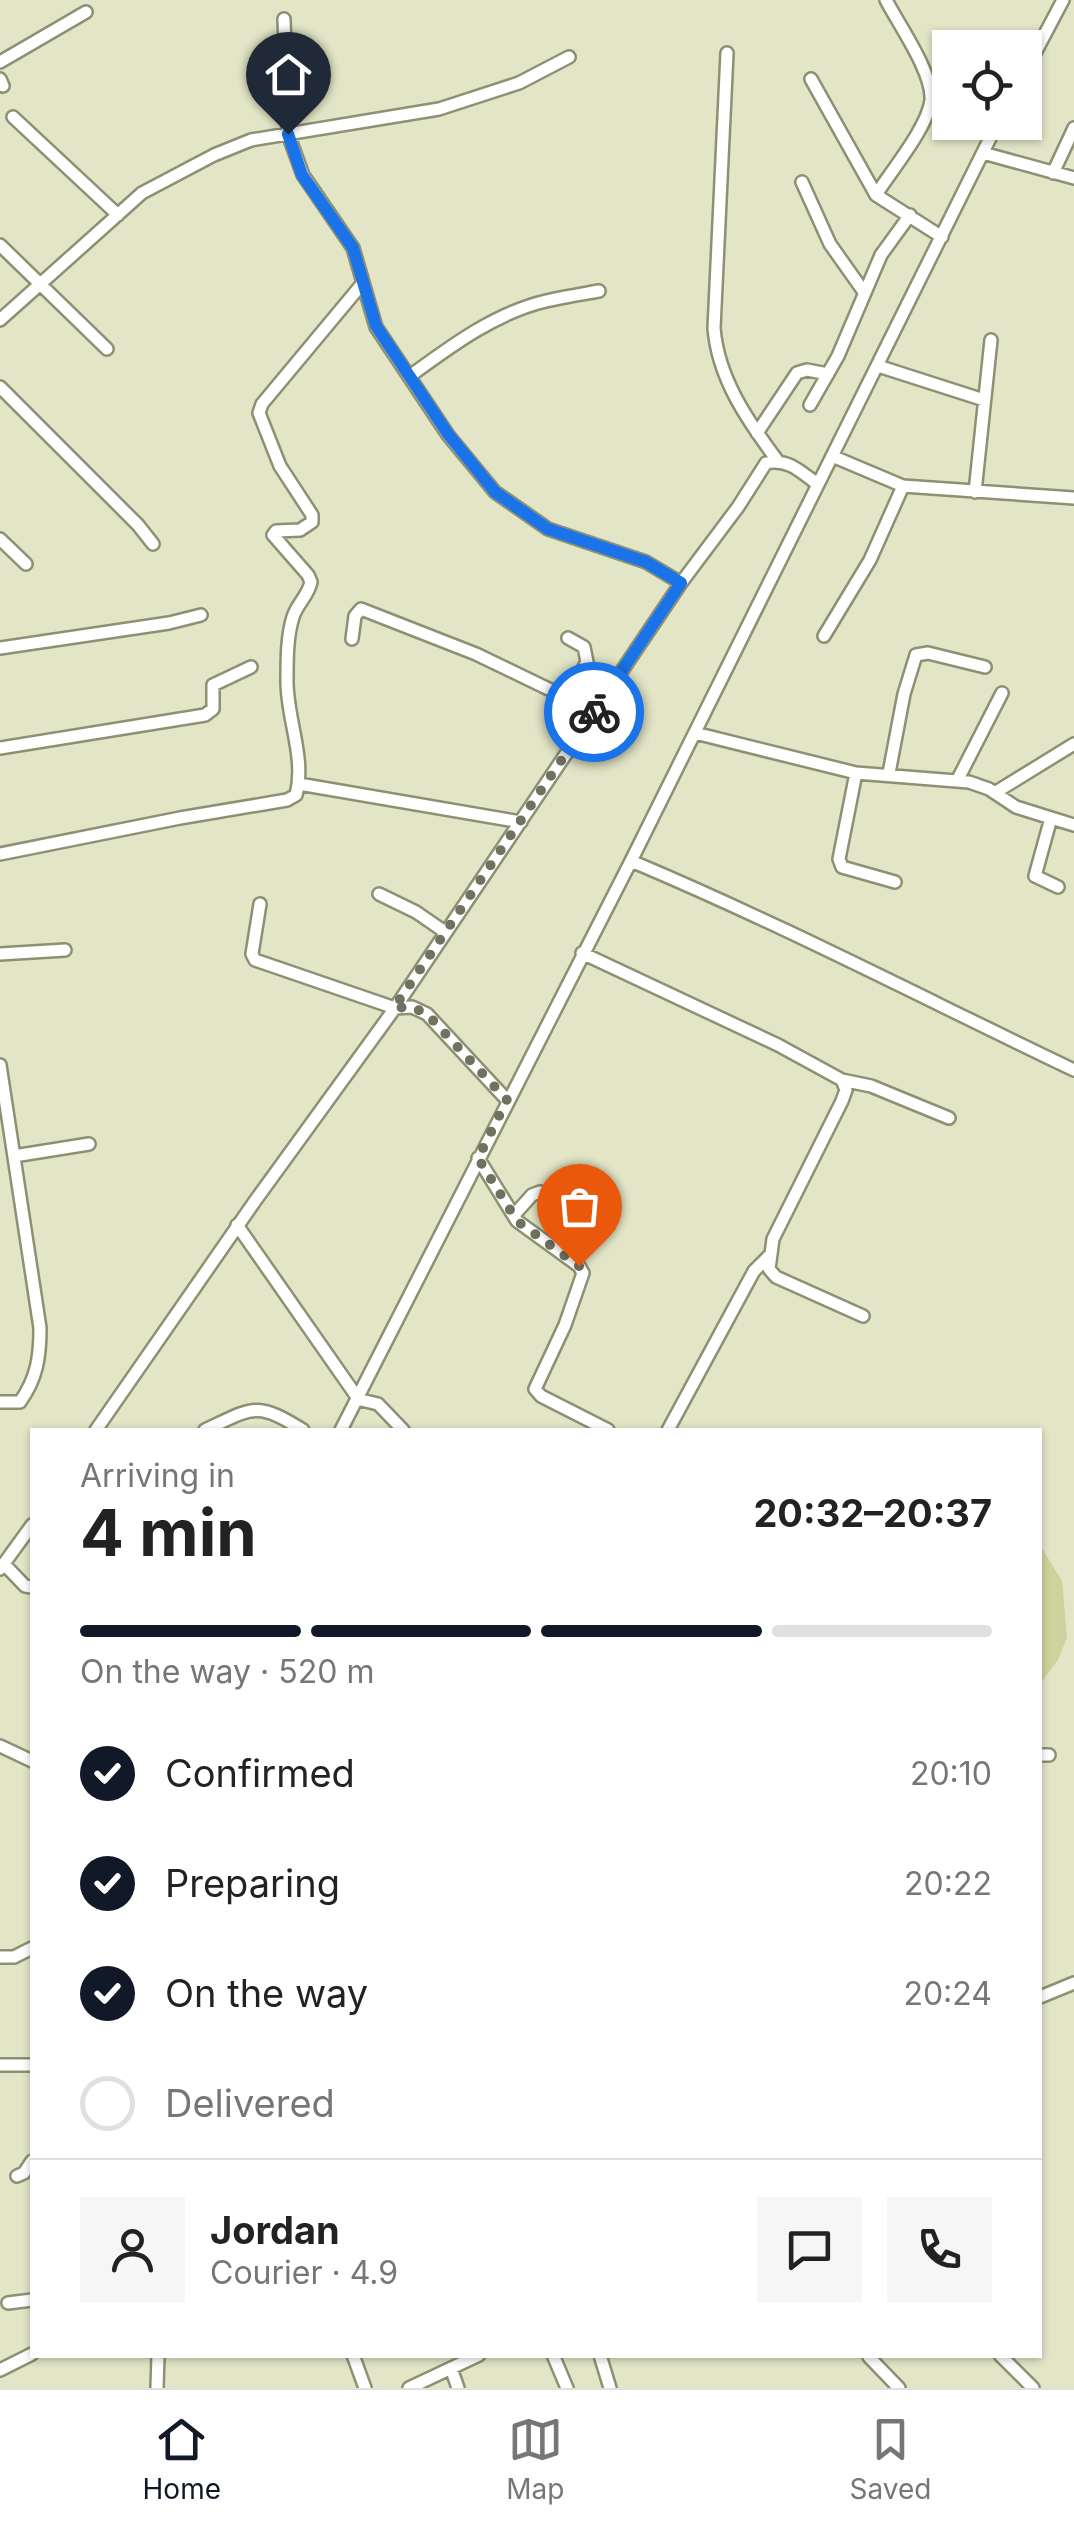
<!DOCTYPE html>
<meta charset="utf-8">
<style>
body{margin:0;font-family:Inter,sans-serif;background:#f6f6f6;color:#222;height:100vh;display:flex;flex-direction:column;font-size:38px;white-space:nowrap}
*{box-sizing:border-box;margin:0}
p{font-size:32px;color:#767676}
.icon{flex:none;width:55px;height:55px;fill:none;stroke:currentColor;stroke-width:2;stroke-linecap:round;stroke-linejoin:round}
.map{position:relative;flex:1;overflow:hidden}
.sheet{position:absolute;left:30px;top:1428px;width:1012px;height:930px;display:flex;flex-direction:column;background:#fff;border-radius:0px;box-shadow:0 2px 8px #0004}
.sheet>*{flex:none}
.controls{position:absolute;left:932px;top:30px;display:grid;gap:20px}
.controls a{display:grid;place-items:center;width:110px;height:110px;border-radius:0px;background:#fff;box-shadow:0 2px 8px #0004;font-size:50px}
.pin{position:absolute;display:grid;place-items:center;width:85px;height:85px;color:#fff;margin:-102px -42px;border-radius:50% 50% 50% 0;rotate:-45deg;box-shadow:0 0 10px #0007}
.pin .icon{rotate:45deg}
.courier{position:absolute;display:grid;place-items:center;width:100px;height:100px;margin:-50px;border:8px solid #1a73e8;border-radius:50%;background:#fff;color:#222;box-shadow:0 2px 12px #0007}
.head em{font-style:normal;font-weight:700}
.head div{display:flex;flex-direction:column-reverse}
.head{display:flex;align-items:center;justify-content:space-between;height:170px;padding:0 50px}
h1{font-size:65px;font-weight:700;line-height:75px}
.bar{display:grid;grid-template-columns:repeat(4,1fr);gap:15px 10px;align-content:center;height:120px;padding:0 50px}
.bar i{height:12px;border-radius:8px;background:#e0e0e0}
.bar .selected{background:#111827}
.bar p{grid-column:span 4}
.line{display:flex;align-items:center;gap:25px;padding:0 50px;border-top:2px solid #e0e0e0}
.line div{flex:1}
.round{display:grid;place-items:center;flex:none;width:105px;height:105px;border-radius:0px;background:#f6f6f6}
ol{padding:0 50px;list-style:none}
li{display:flex;align-items:center;gap:30px;height:110px}
li p{margin-inline-start:auto}
li .icon{padding:10px;border-radius:50%;background:#111827;color:#fff;stroke-width:4}
li:last-child{color:#767676}
li i{width:55px;height:55px;border:5px solid #e0e0e0;border-radius:50%}
.tabs{display:flex;justify-content:space-around;align-items:center;height:140px;border-top:2px solid #e0e0e0;background:#fff;font-size:28px;color:#767676}
.tabs a{display:grid;justify-items:center;gap:5px}
.tabs .selected{color:#111827}
.map>svg:first-child{display:block}
.green{fill:#ced29c}
.lines{fill:none;stroke-linecap:round;stroke-linejoin:round}
.minor-casing{stroke:#8e9073;stroke-width:16}
.minor{stroke:#fff;stroke-width:11}
.done{stroke:#70715f;stroke-width:10;stroke-dasharray:0 18}
.route{stroke:#1a73e8;stroke-width:12}
</style>
<div class="map">
<svg width="1074" height="2388" viewBox="0 0 1074 2388">
<rect width="100%" height="100%" fill="#e2e5c6"/>
<path class="green" d="M1040,1545L1062,1581L1067,1637L1058,1660L1040,1684Z"/>
<g class="lines">
<defs>
<path id="minor" d="M284,19L288,134L303,175L353,248L376,327L448,435L495,492L548,529L646,562L681,583
M727,53L714,328C718,378 747,420 777,460
M0,62L86,12
M1025,72L1063,0
M0,79L3,86
M811,79L876,195L942,237
M13,117L118,215
M983,153L1074,178
M1053,173L1074,128
M802,182L830,244L864,292
M876,195C891,171 928,127 931,100C933,73 899,25 886,0
M0,245L107,349
M0,320L142,193L214,155L251,140L439,109L519,83L569,57
M878,366L984,400
M410,376C451,346 495,313 546,301C563,297 582,294 599,291
M0,387L138,525L153,544
M810,405L838,356L881,255L910,215
M757,433L797,373L807,370L828,374
M832,456L903,486L1074,498
M975,492L991,340
M0,539L26,564
M824,636L870,560L903,486
M352,639L355,616L361,609L476,654L594,711
M0,648L169,623L201,615
M567,697L587,662L584,647L568,638
M695,733L856,773L969,782L989,789L1016,807L1051,818L1035,876L1058,887
M0,748L205,715L213,709V685L251,667
M856,773L839,859L842,867L895,882
M889,773L904,694L916,655L928,653L985,667
M957,781L1002,693
M299,784L521,822
M996,792L1074,744
M1051,818L1074,825
M0,854L180,818L287,800L296,795C306,757 286,717 287,679C287,659 287,636 293,617C297,604 308,596 311,582L308,575L273,535L276,531L300,530L312,522V515L280,466L259,413L262,404L362,284
M631,861C781,924 927,1000 1074,1070
M379,894L416,912L445,932
M260,904L252,954L255,960L395,1008L412,1007L427,1014L507,1100
M582,953L778,1045L842,1080L846,1090L842,1101L773,1239L769,1269L776,1277L863,1316
M0,954L65,950
M0,1065L40,1328C40,1357 37,1378 20,1402H0
M842,1080L871,1086L949,1118
M14,1156L89,1144
M478,1158L517,1221L579,1266L583,1273L565,1325L535,1389L541,1396L608,1430
M514,1215L532,1195L540,1192L596,1230
M237,1225L357,1397
M357,1399L378,1404L403,1430
M96,1430L255,1201L395,1008L681,583L738,507L766,463C787,458 800,471 816,483
M205,1430C254,1407 256,1401 303,1430
M341,1430L631,861L998,122
M668,1430L754,1271L769,1256
M4,1564L25,1586L32,1587
M0,1569L32,1525
M0,1746L32,1761
M1040,1755H1049
M0,1957H14L32,1948
M1040,1997L1074,1983
M0,2065H32
M17,2176L24,2173L32,2161
M8,2303L32,2300
M353,2355L365,2388
M553,2355L567,2388
M600,2355L610,2388
M1000,2355L1033,2388
M869,2357L899,2388
M451,2368L458,2388
M0,2370L32,2354
M157,2388L158,2355
M409,2388L479,2355"/>
</defs>
<use href="#minor" class="minor-casing"/>
<use href="#minor" class="minor"/>
</g>
<g class="lines">
<path class="done" d="M579,1266L517,1221L478,1158L507,1100L427,1014L412,1007L394,1008L594,712"/>
<path class="route" d="M288,134L302,175L353,248L376,326L448,434L495,492L548,529L646,562L681,583L594,712"/>
</g>
</svg>
<div class="controls">
<a><svg class="icon" aria-label="locate" viewBox="0 0 24 24"><circle cx="12" cy="12" r="6"/><path d="M12 2v4M12 18v4M2 12h4M18 12h4"/></svg></a>
</div>
<div class="pin" style="left:579px;top:1266px;background:#ea580c"><svg class="icon" aria-label="bag" viewBox="0 0 24 24"><path d="M5 8h14l-1 12H6zM9 8a3 3 0 0 1 6 0"/></svg></div>
<div class="pin" style="left:288px;top:134px;background:#1f2937"><svg class="icon" aria-label="home" viewBox="0 0 24 24"><path d="M3 11l9-7 9 7M6 9v11h12V9"/></svg></div>
<div class="courier" style="left:594px;top:712px"><svg class="icon" aria-label="bike" viewBox="0 0 24 24"><circle cx="6" cy="16" r="4"/><circle cx="18" cy="16" r="4"/><path d="M6 16l4-8h5l3 8M10 8l3 8H6M13 5h3"/></svg></div>
<section class="sheet">
<div class="head"><div><h1>4 min</h1><p>Arriving in</p></div><em>20:32–20:37</em></div>
<div class="bar"><i class="selected"></i><i class="selected"></i><i class="selected"></i><i></i><p>On the way · 520 m</p></div>
<ol>
<li><svg class="icon" aria-label="check" viewBox="0 0 24 24"><path d="M5 12l5 5 9-10"/></svg>Confirmed<p>20:10</p></li>
<li><svg class="icon" aria-label="check" viewBox="0 0 24 24"><path d="M5 12l5 5 9-10"/></svg>Preparing<p>20:22</p></li>
<li><svg class="icon" aria-label="check" viewBox="0 0 24 24"><path d="M5 12l5 5 9-10"/></svg>On the way<p>20:24</p></li>
<li><i></i>Delivered</li>
</ol>
<div class="line" style="height:180px"><a class="round"><svg class="icon" aria-label="person" viewBox="0 0 24 24"><circle cx="12" cy="8" r="4"/><path d="M4 21q1-7 8-7t8 7"/></svg></a><div><b>Jordan</b><p>Courier · 4.9</p></div><a class="round"><svg class="icon" aria-label="chat" viewBox="0 0 24 24"><path d="M4 5h16v11H9l-5 4z"/></svg></a><a class="round"><svg class="icon" aria-label="phone" viewBox="0 0 24 24"><path d="M5 4h4l2 5-3 2q2 4 5 5l2-3 5 2v4C11 20 4 13 5 4z"/></svg></a></div>
</section>
</div>
<nav class="tabs">
<a class="selected"><svg class="icon" aria-label="home" viewBox="0 0 24 24"><path d="M3 11l9-7 9 7M6 9v11h12V9"/></svg>Home</a>
<a><svg class="icon" aria-label="map" viewBox="0 0 24 24"><path d="M3 6l6-2 6 2 6-2v14l-6 2-6-2-6 2zM9 4v14M15 6v14"/></svg>Map</a>
<a><svg class="icon" aria-label="saved" viewBox="0 0 24 24"><path d="M7 4h10v16l-5-4-5 4z"/></svg>Saved</a>
</nav>
